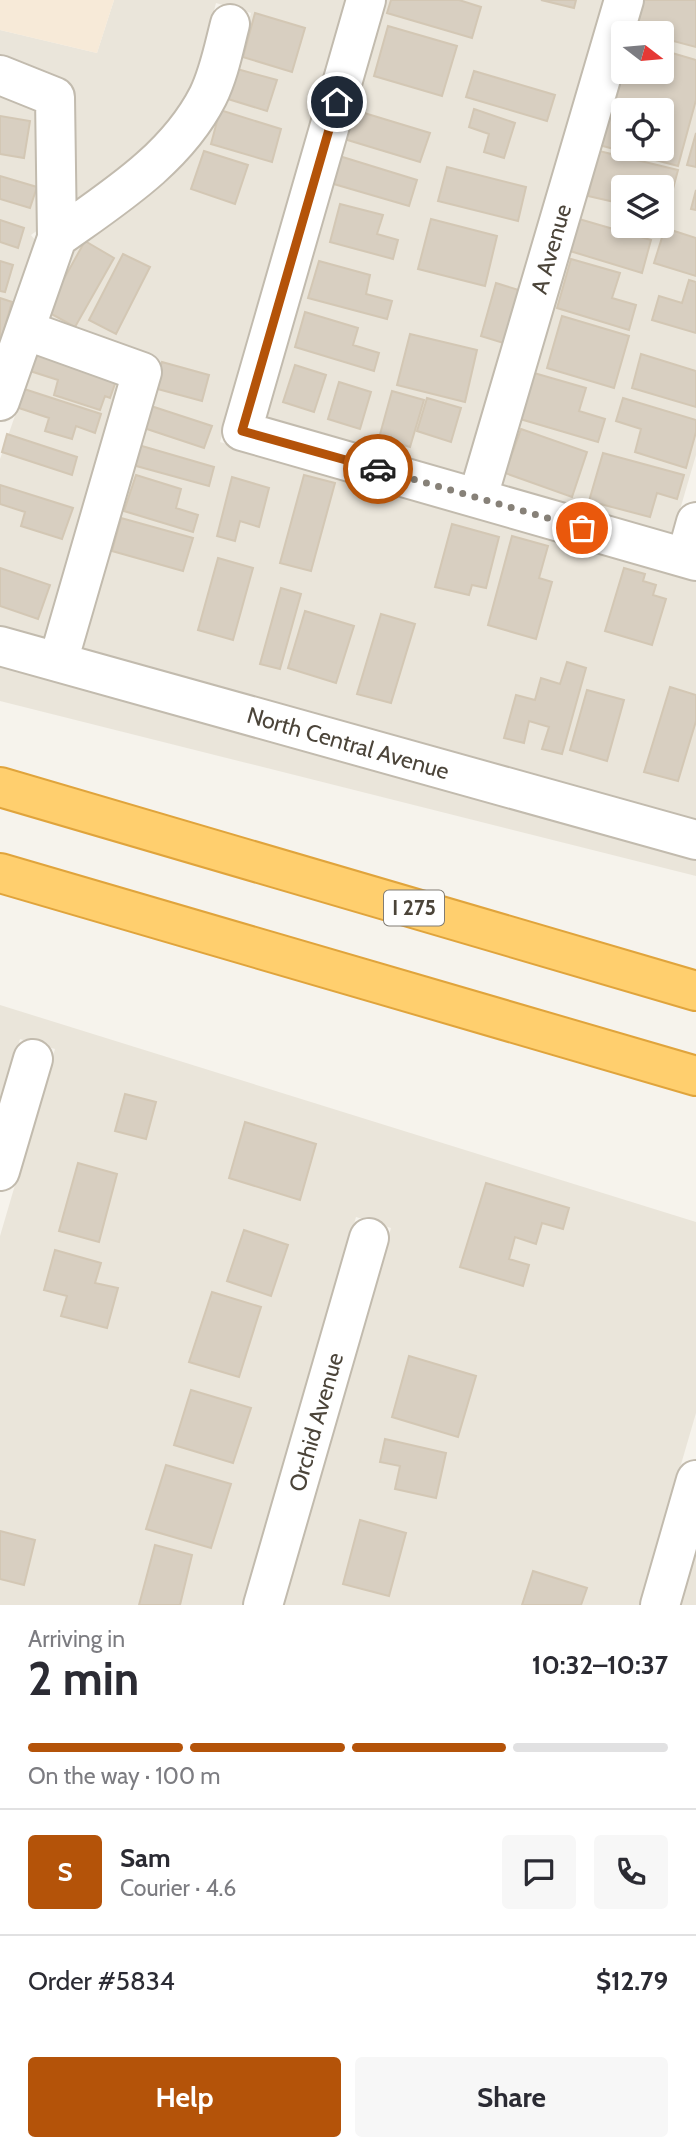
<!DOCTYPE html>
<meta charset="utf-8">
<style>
body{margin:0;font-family:Cabin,sans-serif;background:#f7f7f7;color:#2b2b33;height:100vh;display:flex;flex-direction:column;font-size:26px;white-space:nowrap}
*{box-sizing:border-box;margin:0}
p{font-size:23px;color:#7c7c81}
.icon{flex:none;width:38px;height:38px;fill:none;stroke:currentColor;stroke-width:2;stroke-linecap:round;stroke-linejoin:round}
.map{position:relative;height:1605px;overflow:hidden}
.panel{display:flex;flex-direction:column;background:#fff;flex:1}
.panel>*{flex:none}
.needle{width:46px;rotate:106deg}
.buttons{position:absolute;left:611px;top:21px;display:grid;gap:14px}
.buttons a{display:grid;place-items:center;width:63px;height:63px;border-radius:7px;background:#fff;box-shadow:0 4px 10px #0003;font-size:35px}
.pin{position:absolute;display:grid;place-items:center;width:60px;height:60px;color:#fff;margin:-30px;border:4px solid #fff;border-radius:50%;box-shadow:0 2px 7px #0007}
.courier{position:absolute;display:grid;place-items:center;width:70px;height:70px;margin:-35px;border:5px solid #b45309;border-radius:50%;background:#fff;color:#222;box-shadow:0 2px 9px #0007}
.overview em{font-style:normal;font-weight:700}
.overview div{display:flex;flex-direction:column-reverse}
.overview{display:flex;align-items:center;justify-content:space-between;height:119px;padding:0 28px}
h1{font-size:46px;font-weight:700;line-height:52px}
.bar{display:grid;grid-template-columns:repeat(4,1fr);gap:10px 7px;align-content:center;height:84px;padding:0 28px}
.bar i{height:9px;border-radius:5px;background:#e1e1e2}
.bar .current{background:#b45309}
.bar p{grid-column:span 4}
.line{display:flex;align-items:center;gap:18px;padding:0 28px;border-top:2px solid #e1e1e2}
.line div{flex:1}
.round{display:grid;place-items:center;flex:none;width:74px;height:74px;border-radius:7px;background:#f7f7f7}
.action{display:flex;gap:14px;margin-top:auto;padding:14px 28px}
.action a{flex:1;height:80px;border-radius:7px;background:#b45309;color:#fff;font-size:28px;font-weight:700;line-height:80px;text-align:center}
.action a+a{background:#f7f7f7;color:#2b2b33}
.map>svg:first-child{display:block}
.residential{fill:#eae5da;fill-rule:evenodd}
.commercial{fill:#f7ead8}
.building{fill:#d8cfc1;stroke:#d3c7b4;stroke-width:2;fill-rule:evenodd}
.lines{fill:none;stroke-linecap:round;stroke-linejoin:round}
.minor-casing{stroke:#c2bbae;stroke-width:42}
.highway-casing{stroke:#e0a43c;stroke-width:42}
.minor{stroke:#fff;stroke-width:38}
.highway{stroke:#ffcf6e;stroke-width:38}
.done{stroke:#878178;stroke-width:7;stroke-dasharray:0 12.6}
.route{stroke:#b45309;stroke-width:9}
.labels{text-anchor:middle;stroke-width:6;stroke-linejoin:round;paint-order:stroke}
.shield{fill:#fff;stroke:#817c74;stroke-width:2}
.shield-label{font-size:21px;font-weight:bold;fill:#4b4439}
.street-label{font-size:23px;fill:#4b4439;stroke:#fff}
</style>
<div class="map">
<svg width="696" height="1605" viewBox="0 0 696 1605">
<rect width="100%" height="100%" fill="#f6f3ec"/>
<path class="residential" d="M114,0H346L220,442L696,578V823L0,629V459L73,248L139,201L193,153L226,101L240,60L251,13L216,3L204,50L192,87L162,133L113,176L75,203L73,98L0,57V30L97,53Z
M385,0H605L464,476L264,420Z
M644,0H696V455L672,537L500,486L623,72H662V33H634ZM623,110H662V149H623ZM623,187H662V226H623Z
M0,93L37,108L38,230L31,235L36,241L0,343Z
M0,663L696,857V876L0,701Z
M0,1005L696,1222V1413L640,1605H282L391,1228L356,1217L244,1605H0V1236L55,1049L20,1039L0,1105Z
M696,1546V1605H679Z"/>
<path class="commercial" d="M0,0H114L97,53L0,30Z"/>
<path class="building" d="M391,0H459L481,7L472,38L387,13Z
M541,0H576L574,8Z
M641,0H696V47L662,38V33H646L633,30Z
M255,13L305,28L292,72L243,57Z
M388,26L457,46L442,96L374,76Z
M662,50L696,60V100L678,166L599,145L623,56V72H662ZM623,110H662V149H623Z
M237,69L277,80L267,111L228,99Z
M474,71L555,95L547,121L466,97Z
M351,109L430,133L420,162L341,138Z
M474,109L515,123L504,158L484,152L489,134L469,127Z
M220,110L281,129L272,162L211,144Z
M0,116L30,121L24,158L0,154Z
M696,133V167L687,165Z
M204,151L248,165L235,204L191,189Z
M599,151L678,170L666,215L662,214V187H623V204L588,196Z
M336,155L417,180L409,206L327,182Z
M447,167L526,187L518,221L438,201Z
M0,176L37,187L30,208L0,199Z
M696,190V210L691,209Z
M340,204L383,215L377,234L398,240L393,259L330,242Z
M431,219L497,236L485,286L418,269Z
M579,219L651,240L642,273L570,251Z
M0,220L24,228L18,248L0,242Z
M665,228L696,238V276L654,263Z
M85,241L114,258L75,327L46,311Z
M123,254L150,267L116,334L89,320Z
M571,259L620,273L612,298L636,305L629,330L557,308Z
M0,261L13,265L5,292L0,291Z
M319,261L370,275L366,294L392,301L387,319L308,298Z
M689,280L696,282V333L652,320L659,296L682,303Z
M496,283L525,292L510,345L481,336Z
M0,298L12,302L2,336H0Z
M305,312L358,328L353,345L379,353L374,371L295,347Z
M562,316L629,336L614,388L547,368Z
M410,334L477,350L465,402L397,385Z
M34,350L117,378L110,398L105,396L100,410L54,395L58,380L27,370Z
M641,354L696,371V407L632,388Z
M162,362L209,375L202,401L154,388Z
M295,365L326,375L314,412L283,402Z
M534,373L586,388L579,411L605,419L598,442L520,419Z
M339,382L371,392L360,429L328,419Z
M18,387L101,414L95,433L76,426L72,439L45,431L49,418L13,406Z
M392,391L424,400L410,447L379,438Z
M427,398L461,408L451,442L417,431Z
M623,398L696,420V432L686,468L635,452L641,429L616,421Z
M151,406L212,426L204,448L144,428Z
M521,429L587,452L572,497L505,473Z
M7,434L77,457L72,475L2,452Z
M135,444L214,467L209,486L129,464Z
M603,453L684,475L677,499L657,493L650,517L589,501Z
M136,475L181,489L176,508L198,515L193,532L124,511Z
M304,475L335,483L311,571L280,563Z
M232,477L269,488L259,527L240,521L235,541L217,536Z
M0,485L73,508L62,539L21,526L25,512L0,504Z
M121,518L193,538L183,571L112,551Z
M452,524L499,537L486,588L472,585L469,595L435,587Z
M512,536L548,546L539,578L552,582L536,639L488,625Z
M218,558L253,568L233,640L198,630Z
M0,568L50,585L38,619L0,606Z
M624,568L645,574L643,581L656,585L653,595L666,599L652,645L605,631Z
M281,588L301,594L280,669L260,664Z
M305,611L354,626L336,683L288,668Z
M381,614L415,624L391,703L357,694Z
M567,662L586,668L562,754L542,749L549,727L529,721L524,743L504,738L516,695L535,700L541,678L560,684Z
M670,687L696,695V721L678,781L644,772Z
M587,690L624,700L607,761L570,750Z
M125,1094L156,1102L146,1139L115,1131Z
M245,1122L316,1144L300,1200L229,1178Z
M78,1163L117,1174L99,1242L59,1231Z
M486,1183L569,1208L563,1229L542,1223L536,1244L515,1237L509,1259L529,1265L523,1286L460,1267Z
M244,1230L288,1245L271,1296L227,1281Z
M55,1250L101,1263L95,1283L118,1288L107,1328L61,1316L67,1296L44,1290Z
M212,1292L261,1307L239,1377L189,1362Z
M409,1356L476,1376L458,1437L392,1417Z
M191,1390L251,1408L233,1463L174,1445Z
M385,1439L446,1453L436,1498L395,1489L400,1466L380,1462Z
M166,1465L231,1484L211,1548L146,1529Z
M360,1520L406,1533L389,1596L343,1584Z
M0,1531L35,1540L24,1585L0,1579Z
M155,1545L192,1555L180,1605H139Z
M533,1571L587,1588L581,1605H522Z"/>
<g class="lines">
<defs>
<path id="minor" d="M366,0L242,431L696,561
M0,75L55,97L57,238L0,401
M57,238C113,198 176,159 208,96C219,74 224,47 230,24
M25,330L142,372L58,662
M478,497L624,0
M686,558L696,522
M0,646L696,840
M0,1171L33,1059
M263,1605L369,1238
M660,1605L696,1480"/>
<path id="highway" d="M0,787L696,991
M0,873L696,1076"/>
</defs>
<use href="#minor" class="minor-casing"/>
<use href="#highway" class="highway-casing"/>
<use href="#minor" class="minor"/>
<use href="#highway" class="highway"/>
</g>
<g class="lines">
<path class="done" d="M378,469L582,528"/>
<path class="route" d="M337,102L242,431L378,469"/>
</g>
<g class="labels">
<rect class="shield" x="384" y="890.5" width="60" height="35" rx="5"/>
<g class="shield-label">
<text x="414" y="915">I 275</text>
</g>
<g class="street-label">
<text transform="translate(551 249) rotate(-74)" y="8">A Avenue</text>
<text transform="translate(348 743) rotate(16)" y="8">North Central Avenue</text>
<text transform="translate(316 1422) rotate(-74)" y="8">Orchid Avenue</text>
</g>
</g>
</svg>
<div class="buttons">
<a><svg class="needle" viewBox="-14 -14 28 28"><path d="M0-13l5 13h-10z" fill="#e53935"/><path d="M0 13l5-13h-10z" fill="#7c7c81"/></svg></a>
<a><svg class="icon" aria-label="locate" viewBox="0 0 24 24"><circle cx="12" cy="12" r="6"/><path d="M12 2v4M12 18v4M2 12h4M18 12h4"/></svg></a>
<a><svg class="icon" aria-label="layers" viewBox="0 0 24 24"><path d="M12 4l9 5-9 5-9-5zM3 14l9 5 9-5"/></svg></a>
</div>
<div class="pin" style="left:582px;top:528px;background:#ea580c"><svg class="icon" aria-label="bag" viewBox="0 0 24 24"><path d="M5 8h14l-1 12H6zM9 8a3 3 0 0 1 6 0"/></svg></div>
<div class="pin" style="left:337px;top:102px;background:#1f2937"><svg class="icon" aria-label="home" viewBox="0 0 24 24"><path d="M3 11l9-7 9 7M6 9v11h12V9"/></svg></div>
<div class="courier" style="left:378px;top:469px"><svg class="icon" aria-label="car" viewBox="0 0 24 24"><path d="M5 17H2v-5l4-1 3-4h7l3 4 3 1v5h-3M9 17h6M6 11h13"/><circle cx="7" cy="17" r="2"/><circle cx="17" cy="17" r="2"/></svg></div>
</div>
<section class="panel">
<div class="overview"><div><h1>2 min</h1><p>Arriving in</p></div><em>10:32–10:37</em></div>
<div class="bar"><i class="current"></i><i class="current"></i><i class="current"></i><i></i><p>On the way · 100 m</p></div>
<div class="line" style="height:126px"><b class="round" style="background:#b45309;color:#fff">S</b><div><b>Sam</b><p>Courier · 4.6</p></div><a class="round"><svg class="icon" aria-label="chat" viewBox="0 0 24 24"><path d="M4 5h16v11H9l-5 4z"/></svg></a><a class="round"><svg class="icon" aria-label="phone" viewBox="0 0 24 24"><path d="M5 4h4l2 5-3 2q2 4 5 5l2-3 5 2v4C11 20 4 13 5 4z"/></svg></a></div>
<div class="line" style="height:91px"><div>Order #5834</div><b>$12.79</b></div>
<div class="action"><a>Help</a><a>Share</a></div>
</section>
